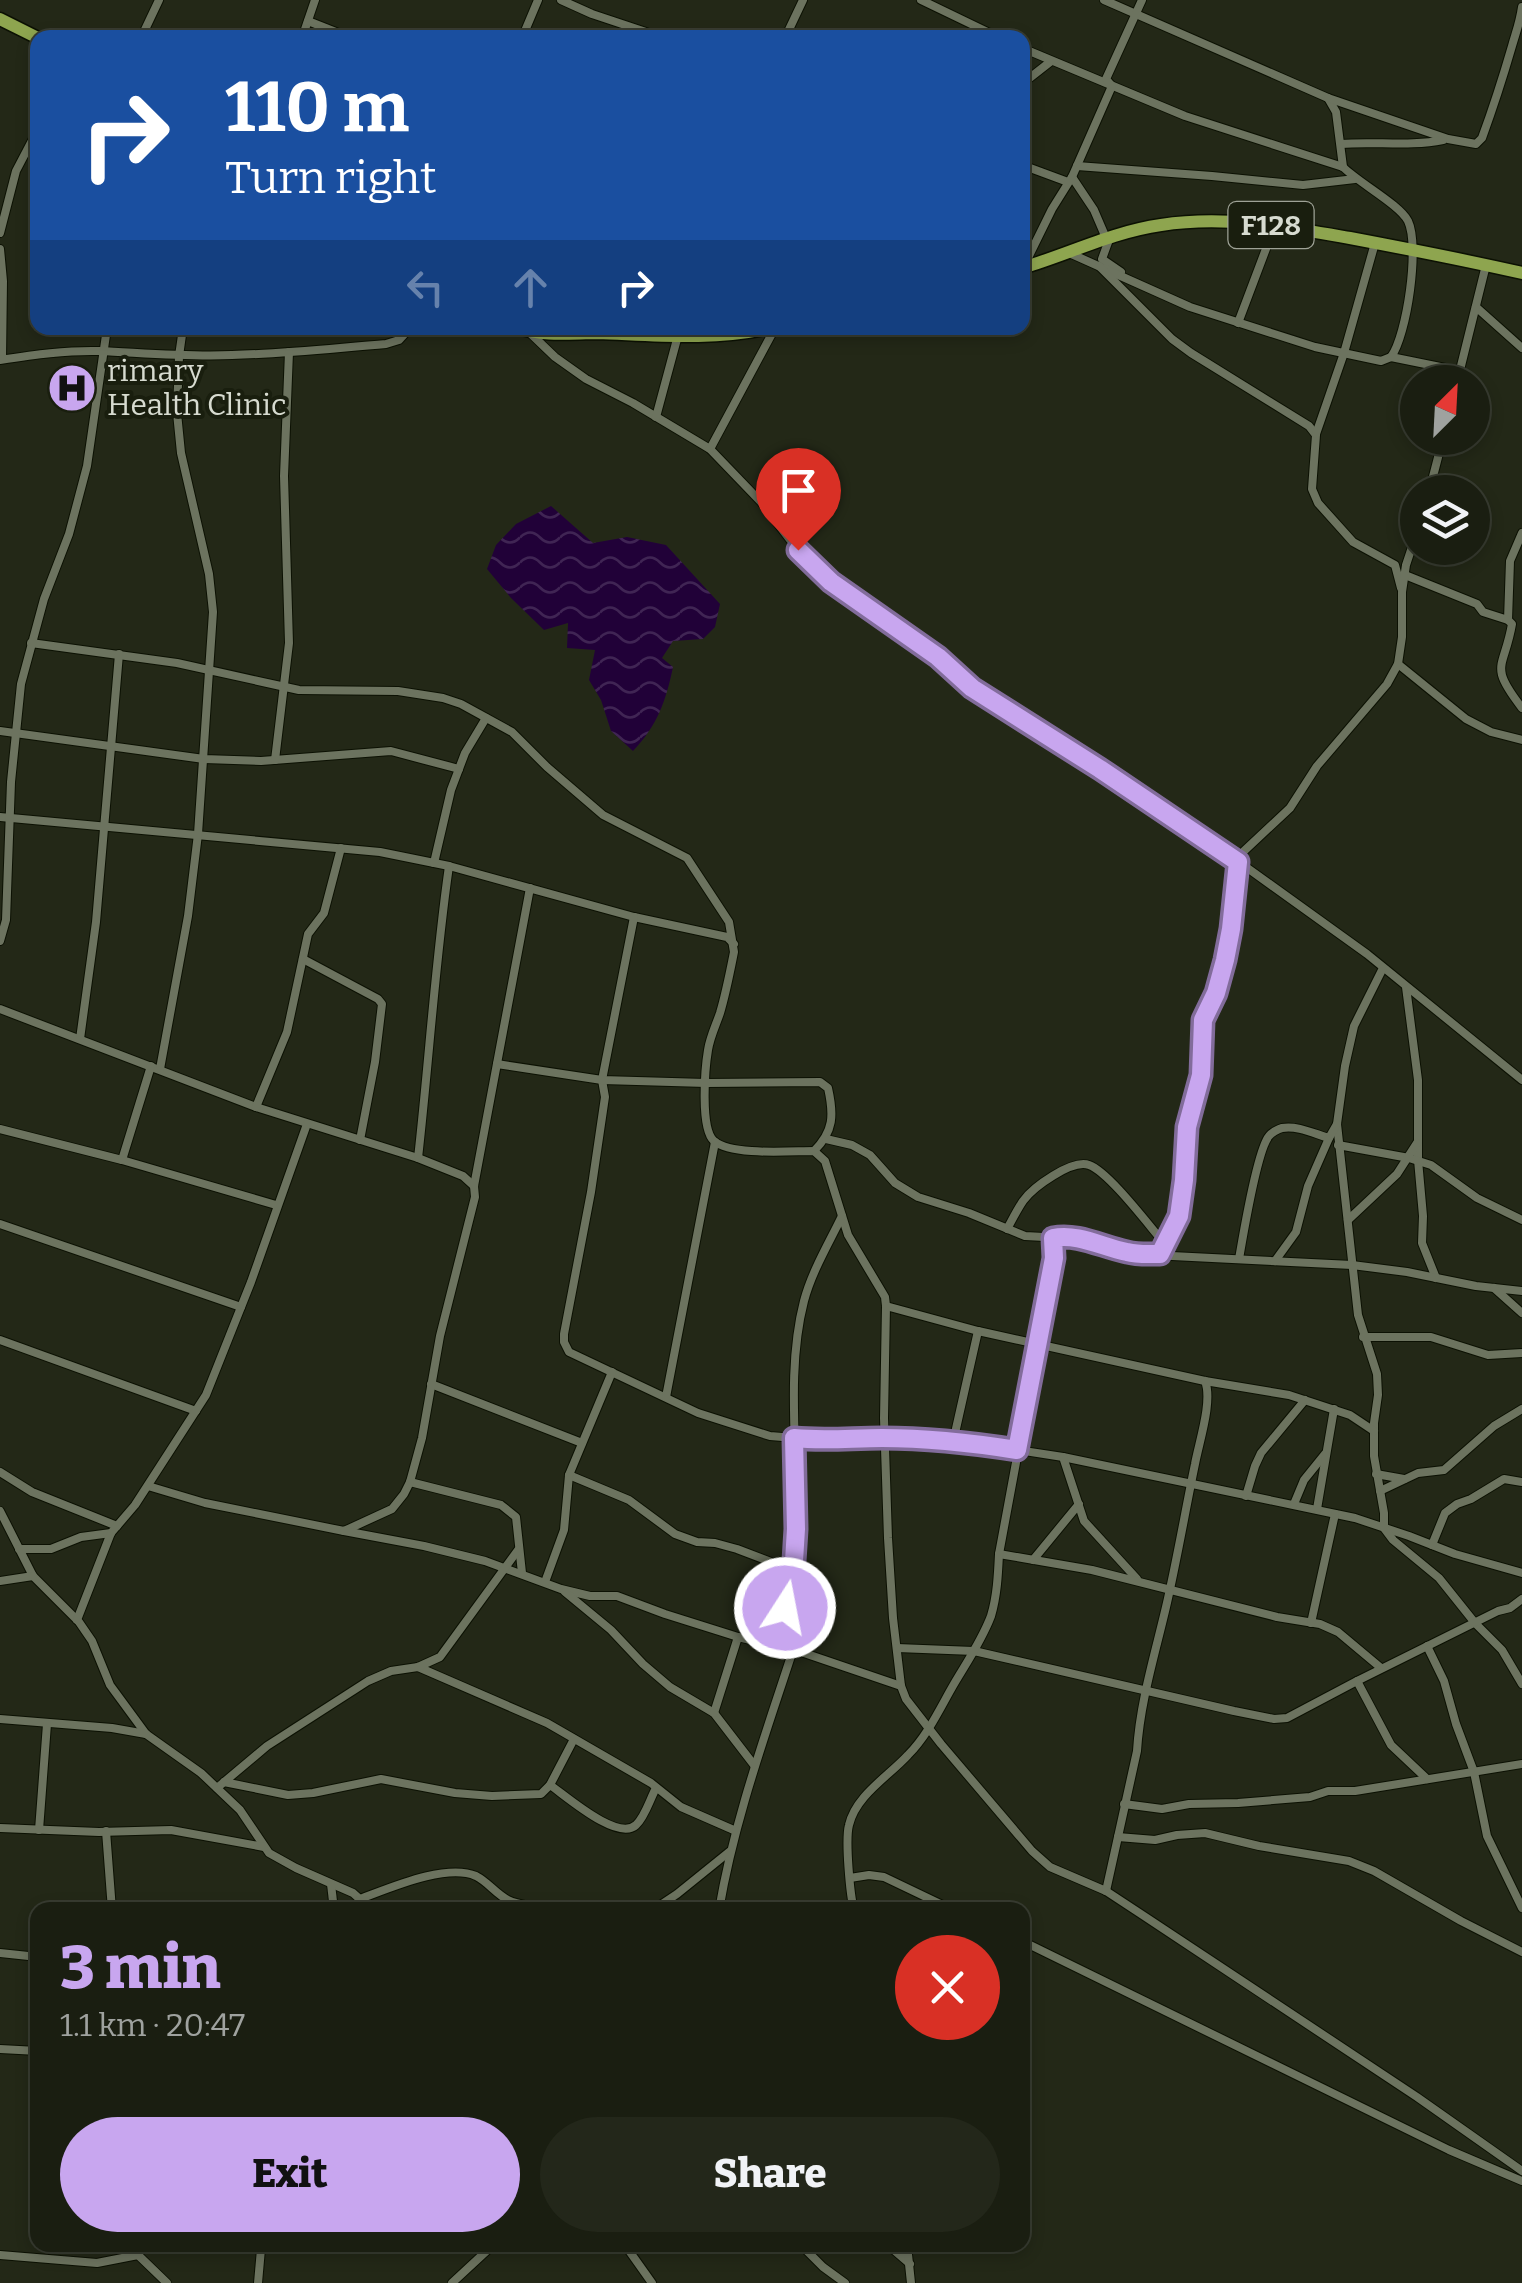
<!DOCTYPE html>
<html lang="en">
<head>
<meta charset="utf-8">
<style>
	:root { --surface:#1a1e11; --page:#23271a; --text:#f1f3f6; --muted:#9fa29f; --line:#383c31; --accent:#c8a6ef }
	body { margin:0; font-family:Bitter,serif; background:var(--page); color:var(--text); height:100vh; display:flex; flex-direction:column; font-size:38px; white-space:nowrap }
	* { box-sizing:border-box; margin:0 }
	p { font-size:32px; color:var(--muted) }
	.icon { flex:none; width:55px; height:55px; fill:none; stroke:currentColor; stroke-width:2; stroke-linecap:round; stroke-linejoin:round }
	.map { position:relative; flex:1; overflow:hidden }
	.drawer { position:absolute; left:30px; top:1902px; width:1000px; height:350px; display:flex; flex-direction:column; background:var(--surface); border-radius:20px; box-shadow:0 5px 15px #0003,0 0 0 2px var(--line) }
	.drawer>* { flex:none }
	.guide { position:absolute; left:30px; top:30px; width:1000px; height:305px; border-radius:20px; box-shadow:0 5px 15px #0003,0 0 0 2px var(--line); background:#1a4fa0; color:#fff; overflow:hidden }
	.needle { width:65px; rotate:24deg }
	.buttons { position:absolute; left:1400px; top:365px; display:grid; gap:20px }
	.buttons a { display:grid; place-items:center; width:90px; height:90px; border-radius:50%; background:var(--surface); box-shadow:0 5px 15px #0003,0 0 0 2px var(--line); font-size:50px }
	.pin { position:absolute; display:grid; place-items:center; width:85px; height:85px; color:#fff; margin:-102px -42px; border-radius:50% 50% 50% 0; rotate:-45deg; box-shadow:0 0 10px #0007 }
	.pin .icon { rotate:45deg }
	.me { position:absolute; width:110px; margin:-55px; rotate:11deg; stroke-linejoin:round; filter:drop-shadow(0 0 8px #0008) }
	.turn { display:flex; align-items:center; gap:35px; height:210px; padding:0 30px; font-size:45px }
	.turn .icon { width:130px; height:130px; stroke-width:2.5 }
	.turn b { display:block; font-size:70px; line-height:85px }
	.lanes { display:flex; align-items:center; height:95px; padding:0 30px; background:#0003; justify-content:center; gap:50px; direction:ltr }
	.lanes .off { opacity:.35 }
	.round { display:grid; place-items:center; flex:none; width:105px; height:105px; border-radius:52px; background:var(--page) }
	.summary { display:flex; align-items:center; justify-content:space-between; height:170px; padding:0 30px }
	h1 { font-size:60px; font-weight:800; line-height:75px; color:var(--accent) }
	.primary-button { display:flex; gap:20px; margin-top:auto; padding:20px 30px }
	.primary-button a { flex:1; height:115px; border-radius:60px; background:var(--accent); color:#111; font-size:40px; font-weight:800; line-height:115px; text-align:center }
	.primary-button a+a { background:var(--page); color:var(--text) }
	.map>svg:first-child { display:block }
	.water { fill:url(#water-waves) }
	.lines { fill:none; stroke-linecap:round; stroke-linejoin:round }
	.street-casing { stroke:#0c1103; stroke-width:10 }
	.primary-casing { stroke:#0c1103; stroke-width:15 }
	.street { stroke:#6c735f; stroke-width:8 }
	.primary { stroke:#8ea54f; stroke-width:12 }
	.route-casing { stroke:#826c9b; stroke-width:25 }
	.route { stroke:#c8a6ef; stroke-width:18 }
	.labels { text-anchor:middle; stroke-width:8; stroke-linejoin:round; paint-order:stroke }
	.shield { fill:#191e0e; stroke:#9ea296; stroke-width:2.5 }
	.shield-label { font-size:28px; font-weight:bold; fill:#d7dbd0 }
	.poi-label { font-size:30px; fill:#d7dbd0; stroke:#191e0e; text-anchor:start }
</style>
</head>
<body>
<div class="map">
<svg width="1522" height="2283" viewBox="0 0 1522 2283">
	<defs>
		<pattern id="water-waves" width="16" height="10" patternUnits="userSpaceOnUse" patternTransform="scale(2.5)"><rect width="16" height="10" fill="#210138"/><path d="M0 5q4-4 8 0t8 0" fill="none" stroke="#402554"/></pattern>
	</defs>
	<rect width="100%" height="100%" fill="#232817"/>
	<path class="water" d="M551,506l42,37 34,-6 39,8 54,59 -5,23 -12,12 -30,2 -11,17 11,9c-7,34 -16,59 -40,84l-22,-20 -10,-31 -12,-20 6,-30 -28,-2 1,-25 -24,7 -33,-32 -24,-29 9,-24 20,-21z"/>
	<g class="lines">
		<g class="street-casing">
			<g id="street">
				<path d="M561,0l31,14 72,24"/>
				<path d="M921,0l79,38"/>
				<path d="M1104,0l224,98 8,14 7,55"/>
				<path d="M308,21l43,17"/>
				<path d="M141,38l18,-38"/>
				<path d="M302,38l13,-38"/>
				<path d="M522,38l16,-38"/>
				<path d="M785,38l18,-38"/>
				<path d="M1022,48l163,68 158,51c16,16 57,38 65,54 12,25 -1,114 -17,136"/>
				<path d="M1022,81l5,-1 23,-18"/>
				<path d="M1328,98l120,41 28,5 6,-6c11,-30 21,-61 30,-92 4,-14 8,-24 10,-39"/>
				<path d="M1341,144c33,-3 69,3 102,-4"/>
				<path d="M1022,165l46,17"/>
				<path d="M1077,166l135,10 91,9 52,-6"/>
				<path d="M1072,177l22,33 12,28"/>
				<path d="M0,233l16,-62 22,-42"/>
				<path d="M1110,237l-8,22 19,13"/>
				<path d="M0,249l3,32 -1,78"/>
				<path d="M1067,252l123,55 125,40 66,14 10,-4 69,14"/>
				<path d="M1099,266l73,73 19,14 118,73 7,9 -4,54 6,14 35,39 42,23 6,23"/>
				<path d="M1023,268l29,-59 20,-32 40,-91 -6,-7 36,-79"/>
				<path d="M1476,307l46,41"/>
				<path d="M1238,323l37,-98"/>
				<path d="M531,334l24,23 31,22 47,24 77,46 51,53 37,48 33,32 107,75 34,31 128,81 139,93 128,92 155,126"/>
				<path d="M0,360c33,-5 67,-10 100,-9 44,2 88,6 132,4 51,-1 103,-7 154,-11l13,-4 11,-12"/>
				<path d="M1457,382l29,-117"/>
				<path d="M656,417l24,-89"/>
				<path d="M1316,434l28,-81 31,-110"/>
				<path d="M710,449l65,-121"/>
				<path d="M1429,492l14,-54"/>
				<path d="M1522,533l-12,28 -2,59 4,4c-8,46 -24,40 10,84"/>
				<path d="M1405,575l72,29 6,8 25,8"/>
				<path d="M31,643l146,20 122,27 99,1 45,7 18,6 51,28 35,35 56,48 84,43 42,64 5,30c-4,20 -8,41 -14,61 -4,12 -10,24 -12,37 -3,18 -8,79 6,91 18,15 76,10 100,10l11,10 23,74 37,62 1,9 -2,112 4,120 5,80 8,68 5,13 35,45 91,107 18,16 56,24 38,25 273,181 105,74"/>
				<path d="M1398,664l68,55 25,13 31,8"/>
				<path d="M0,731l204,28 57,2 130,-10 68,18"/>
				<path d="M275,760l14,-117 -5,-167 5,-124"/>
				<path d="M0,817l380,35 69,14 185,51 93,20 7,7"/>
				<path d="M434,863l17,-73 14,-37 21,-35"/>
				<path d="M634,917l-32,163 3,17 -14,95 -27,142v8l5,10 129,61 72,23 50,4 65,-2 88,5 90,14 292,61 54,18 46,18 67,19"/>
				<path d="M0,941l6,-21 5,-138 10,-98 23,-85 25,-65 18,-68 20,-138"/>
				<path d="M303,959l75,40 4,5 -7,58 -15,78"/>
				<path d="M1383,968l-29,58 -9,40 -8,58 21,191 19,59 1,21 -4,28v33l10,57v15l9,12 46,38 36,45 27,27 20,34"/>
				<path d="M1406,987l12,93v80l5,56 -1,27 14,35"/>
				<path d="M0,1009l256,98 162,51 45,18 11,10"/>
				<path d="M80,1039l16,-117 23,-268"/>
				<path d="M497,1064l105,16 104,3 114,-1 8,6c6,27 6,43 -14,63"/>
				<path d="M160,1069l28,-153 10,-82 15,-222 -4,-38 -28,-121 -4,-40 2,-57 4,-28"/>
				<path d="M256,1107l31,-75 21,-98 16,-21 17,-65"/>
				<path d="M0,1129l122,31 154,45"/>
				<path d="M826,1139l26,6 18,10 25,28 23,14 51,16 56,23 58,3 49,15 220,11 55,7 69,14 46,5"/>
				<path d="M1338,1145l71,13 22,7 46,33 45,22"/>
				<path d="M418,1158c11,-97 17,-195 31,-292"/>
				<path d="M122,1160l29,-94"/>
				<path d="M1348,1220l49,-46 20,-31"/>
				<path d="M0,1224l241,83"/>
				<path d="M1007,1229c5,-9 10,-19 16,-28 10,-14 49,-42 66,-36 20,7 61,62 76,79"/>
				<path d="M1160,1255l19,-39 5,-36 3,-53 14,-52 2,-55 13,-27 9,-33 6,-31 8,-67 5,-11 46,-43 27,-42 70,-82 11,-20 4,-27v-45l4,-27 12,-36"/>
				<path d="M1239,1259c4,-23 18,-109 30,-123 2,-3 9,-7 13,-8 15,-3 33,6 47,10"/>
				<path d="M1275,1261l21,-29 12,-46 21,-48 8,-14"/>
				<path d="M1494,1288l28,25"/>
				<path d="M886,1306l92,25 227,50 84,14 61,20 24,16"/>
				<path d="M1363,1337h68l57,18 34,-2"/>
				<path d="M0,1340l196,71"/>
				<path d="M431,1384l151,59"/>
				<path d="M666,1397l49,-255"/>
				<path d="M953,1442l25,-111"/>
				<path d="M1063,1457l21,64 53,58"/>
				<path d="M0,1472l32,20 85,34"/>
				<path d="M1376,1474l28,5"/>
				<path d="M569,1475l60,25 46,34 22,8 18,1 22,6 55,21"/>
				<path d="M410,1482l91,23 15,12 6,56"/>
				<path d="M148,1486l57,17 139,28 48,-22 12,-15 6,-12 12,-44 18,-102 35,-139 -1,-11 56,-298"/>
				<path d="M1380,1491l38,-18 26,-3 50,-44 28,-17"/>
				<path d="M1246,1496l9,-30 6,-13 44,-53"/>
				<path d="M1294,1504l10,-24 21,-26"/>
				<path d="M1317,1509l17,-100"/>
				<path d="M0,1511l33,65 46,46 13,19 18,44 36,49 55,39 39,37 29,43 27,15 57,25 19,17"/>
				<path d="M344,1531l80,15 61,15 76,28 29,7h27l48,18 73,23 66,16 97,33"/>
				<path d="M1432,1545l13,-32 12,-9 14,-5 33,-20 18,3"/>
				<path d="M19,1549h32l30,-12 30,-4"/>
				<path d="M999,1554l93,16 185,47 43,7 18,8 43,36"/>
				<path d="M1033,1560l46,-56"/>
				<path d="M0,1581l33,-5"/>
				<path d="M545,1582l19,-52 5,-55 43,-103"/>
				<path d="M565,1592l46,38 32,34 27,23 44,26 40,52"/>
				<path d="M77,1620l34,-87 24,-28 71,-110 45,-113 56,-158"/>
				<path d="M1311,1623l24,-109"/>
				<path d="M778,1646c7,-38 16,-75 18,-114 3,-75 -11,-158 8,-231 8,-30 25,-58 38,-85"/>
				<path d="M1427,1646l17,35 12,43 18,48 13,64 35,72"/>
				<path d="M897,1648l77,3 260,60 40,8 13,-1 70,-37 141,-70 12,-3 12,-9"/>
				<path d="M418,1667l129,56 104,60 30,24 55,24"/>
				<path d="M1357,1681l34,64 36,34"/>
				<path d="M714,1713l24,-76"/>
				<path d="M0,1719l112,9 34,6"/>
				<path d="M224,1782l64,13 25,-2 68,-14 74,14 37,3 49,-2 9,-9 24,-46"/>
				<path d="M550,1785c16,11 68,57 86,40 9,-8 14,-26 20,-37"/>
				<path d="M217,1788l50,-42 101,-65 23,-10 27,-4 22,-10 78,-107"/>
				<path d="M1124,1804l38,5 27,-5 49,-1 72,-6 18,-6h27l167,-27"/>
				<path d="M0,1828l99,4 72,-2 93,17"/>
				<path d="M39,1830l8,-106"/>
				<path d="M106,1831l6,79"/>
				<path d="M1118,1837l37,3 22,-5 28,-2 54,13 90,15 25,10 87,50 61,31"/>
				<path d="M850,1878l19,-3 15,2 69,33"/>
				<path d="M331,1884l3,26"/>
				<path d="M1106,1891l31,-140c3,-49 18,-97 29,-144 11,-47 19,-95 29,-143 4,-22 18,-63 10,-83"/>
				<path d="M360,1899c30,-11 86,-36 116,-23 12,6 20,18 32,24 12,6 26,5 38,10"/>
				<path d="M653,1910l24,-16 52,-42"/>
				<path d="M719,1910c15,-89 46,-174 74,-260"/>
				<path d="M854,1910c-4,-15 -9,-70 -5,-85 7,-30 40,-49 59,-70 20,-20 32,-47 46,-71 13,-22 28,-44 37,-68 6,-20 7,-41 8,-62l55,-296 -1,-20"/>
				<path d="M1022,1941l427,209 73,31"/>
				<path d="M0,1953l38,4"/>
				<path d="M0,2049l38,2"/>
				<path d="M137,2245l1,10 29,28"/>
				<path d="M625,2245l27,38"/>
				<path d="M801,2245l22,22 22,16"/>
				<path d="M888,2245l22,19"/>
				<path d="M907,2245l4,38"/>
				<path d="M0,2255l97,8 41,-8"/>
				<path d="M258,2283l3,-34 3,-4"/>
				<path d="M452,2283l41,-38"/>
			</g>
		</g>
		<g class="primary-casing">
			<g id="primary">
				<path d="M0,19l38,19"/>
				<path d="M1022,268c47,-14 90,-36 139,-43 64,-10 126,2 189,13 58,11 115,22 172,35"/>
				<path d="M520,328c23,9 53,5 78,5 56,2 116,8 171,-5"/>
			</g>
		</g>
		<use href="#street" class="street"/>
		<use href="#primary" class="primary"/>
	</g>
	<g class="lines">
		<g class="route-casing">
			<path id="route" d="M785,1608l9,-47 2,-32 -2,-91c30,3 58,0 88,0 45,0 91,5 135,12l37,-192 -1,-20c25,-5 49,9 74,14 11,3 22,2 33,2l19,-38 5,-36 3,-53 14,-52 2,-55 13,-27 9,-33 6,-31 7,-67 -138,-93 -128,-81 -34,-31 -107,-75 -33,-32"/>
		</g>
		<use href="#route" class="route"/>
	</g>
	<defs>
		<g id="hospital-disc" transform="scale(2.5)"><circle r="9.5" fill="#c8a6ef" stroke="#191e0e"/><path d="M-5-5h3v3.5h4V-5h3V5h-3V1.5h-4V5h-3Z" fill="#111"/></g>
	</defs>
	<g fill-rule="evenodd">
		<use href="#hospital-disc" x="72" y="388"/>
	</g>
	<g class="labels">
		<rect class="shield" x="1228.5" y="202" width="85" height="46" rx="8"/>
		<g class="shield-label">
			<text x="1271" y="235">F128</text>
		</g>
		<g class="poi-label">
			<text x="107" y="381">rimary<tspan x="107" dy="34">Health Clinic</tspan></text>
		</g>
	</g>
</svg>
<div class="buttons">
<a><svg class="needle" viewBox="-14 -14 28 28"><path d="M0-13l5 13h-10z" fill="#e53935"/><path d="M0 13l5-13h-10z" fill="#9fa29f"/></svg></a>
<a><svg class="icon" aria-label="layers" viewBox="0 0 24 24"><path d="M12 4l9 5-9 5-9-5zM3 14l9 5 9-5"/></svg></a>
</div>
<div class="pin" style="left:798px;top:550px;background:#d93025"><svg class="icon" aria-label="arrive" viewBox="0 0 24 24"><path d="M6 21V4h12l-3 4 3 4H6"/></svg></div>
<svg class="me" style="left:785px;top:1608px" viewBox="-20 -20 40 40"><circle r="17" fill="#c8a6ef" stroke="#fff" stroke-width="3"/><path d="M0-11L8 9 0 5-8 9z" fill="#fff"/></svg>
<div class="guide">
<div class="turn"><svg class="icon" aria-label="right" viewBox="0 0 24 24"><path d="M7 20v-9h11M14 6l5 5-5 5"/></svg><div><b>110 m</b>Turn right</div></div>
<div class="lanes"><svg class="icon off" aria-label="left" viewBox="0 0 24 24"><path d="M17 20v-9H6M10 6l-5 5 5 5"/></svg><svg class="icon off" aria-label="ahead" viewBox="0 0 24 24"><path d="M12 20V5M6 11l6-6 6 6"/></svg><svg class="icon" aria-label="right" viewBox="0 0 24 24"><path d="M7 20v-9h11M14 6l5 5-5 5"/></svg></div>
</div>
<section class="drawer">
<div class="summary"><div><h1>3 min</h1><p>1.1 km · 20:47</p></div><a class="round" style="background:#d93025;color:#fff"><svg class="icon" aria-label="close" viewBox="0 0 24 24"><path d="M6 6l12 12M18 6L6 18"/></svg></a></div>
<div class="primary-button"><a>Exit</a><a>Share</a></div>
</section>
</div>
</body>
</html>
